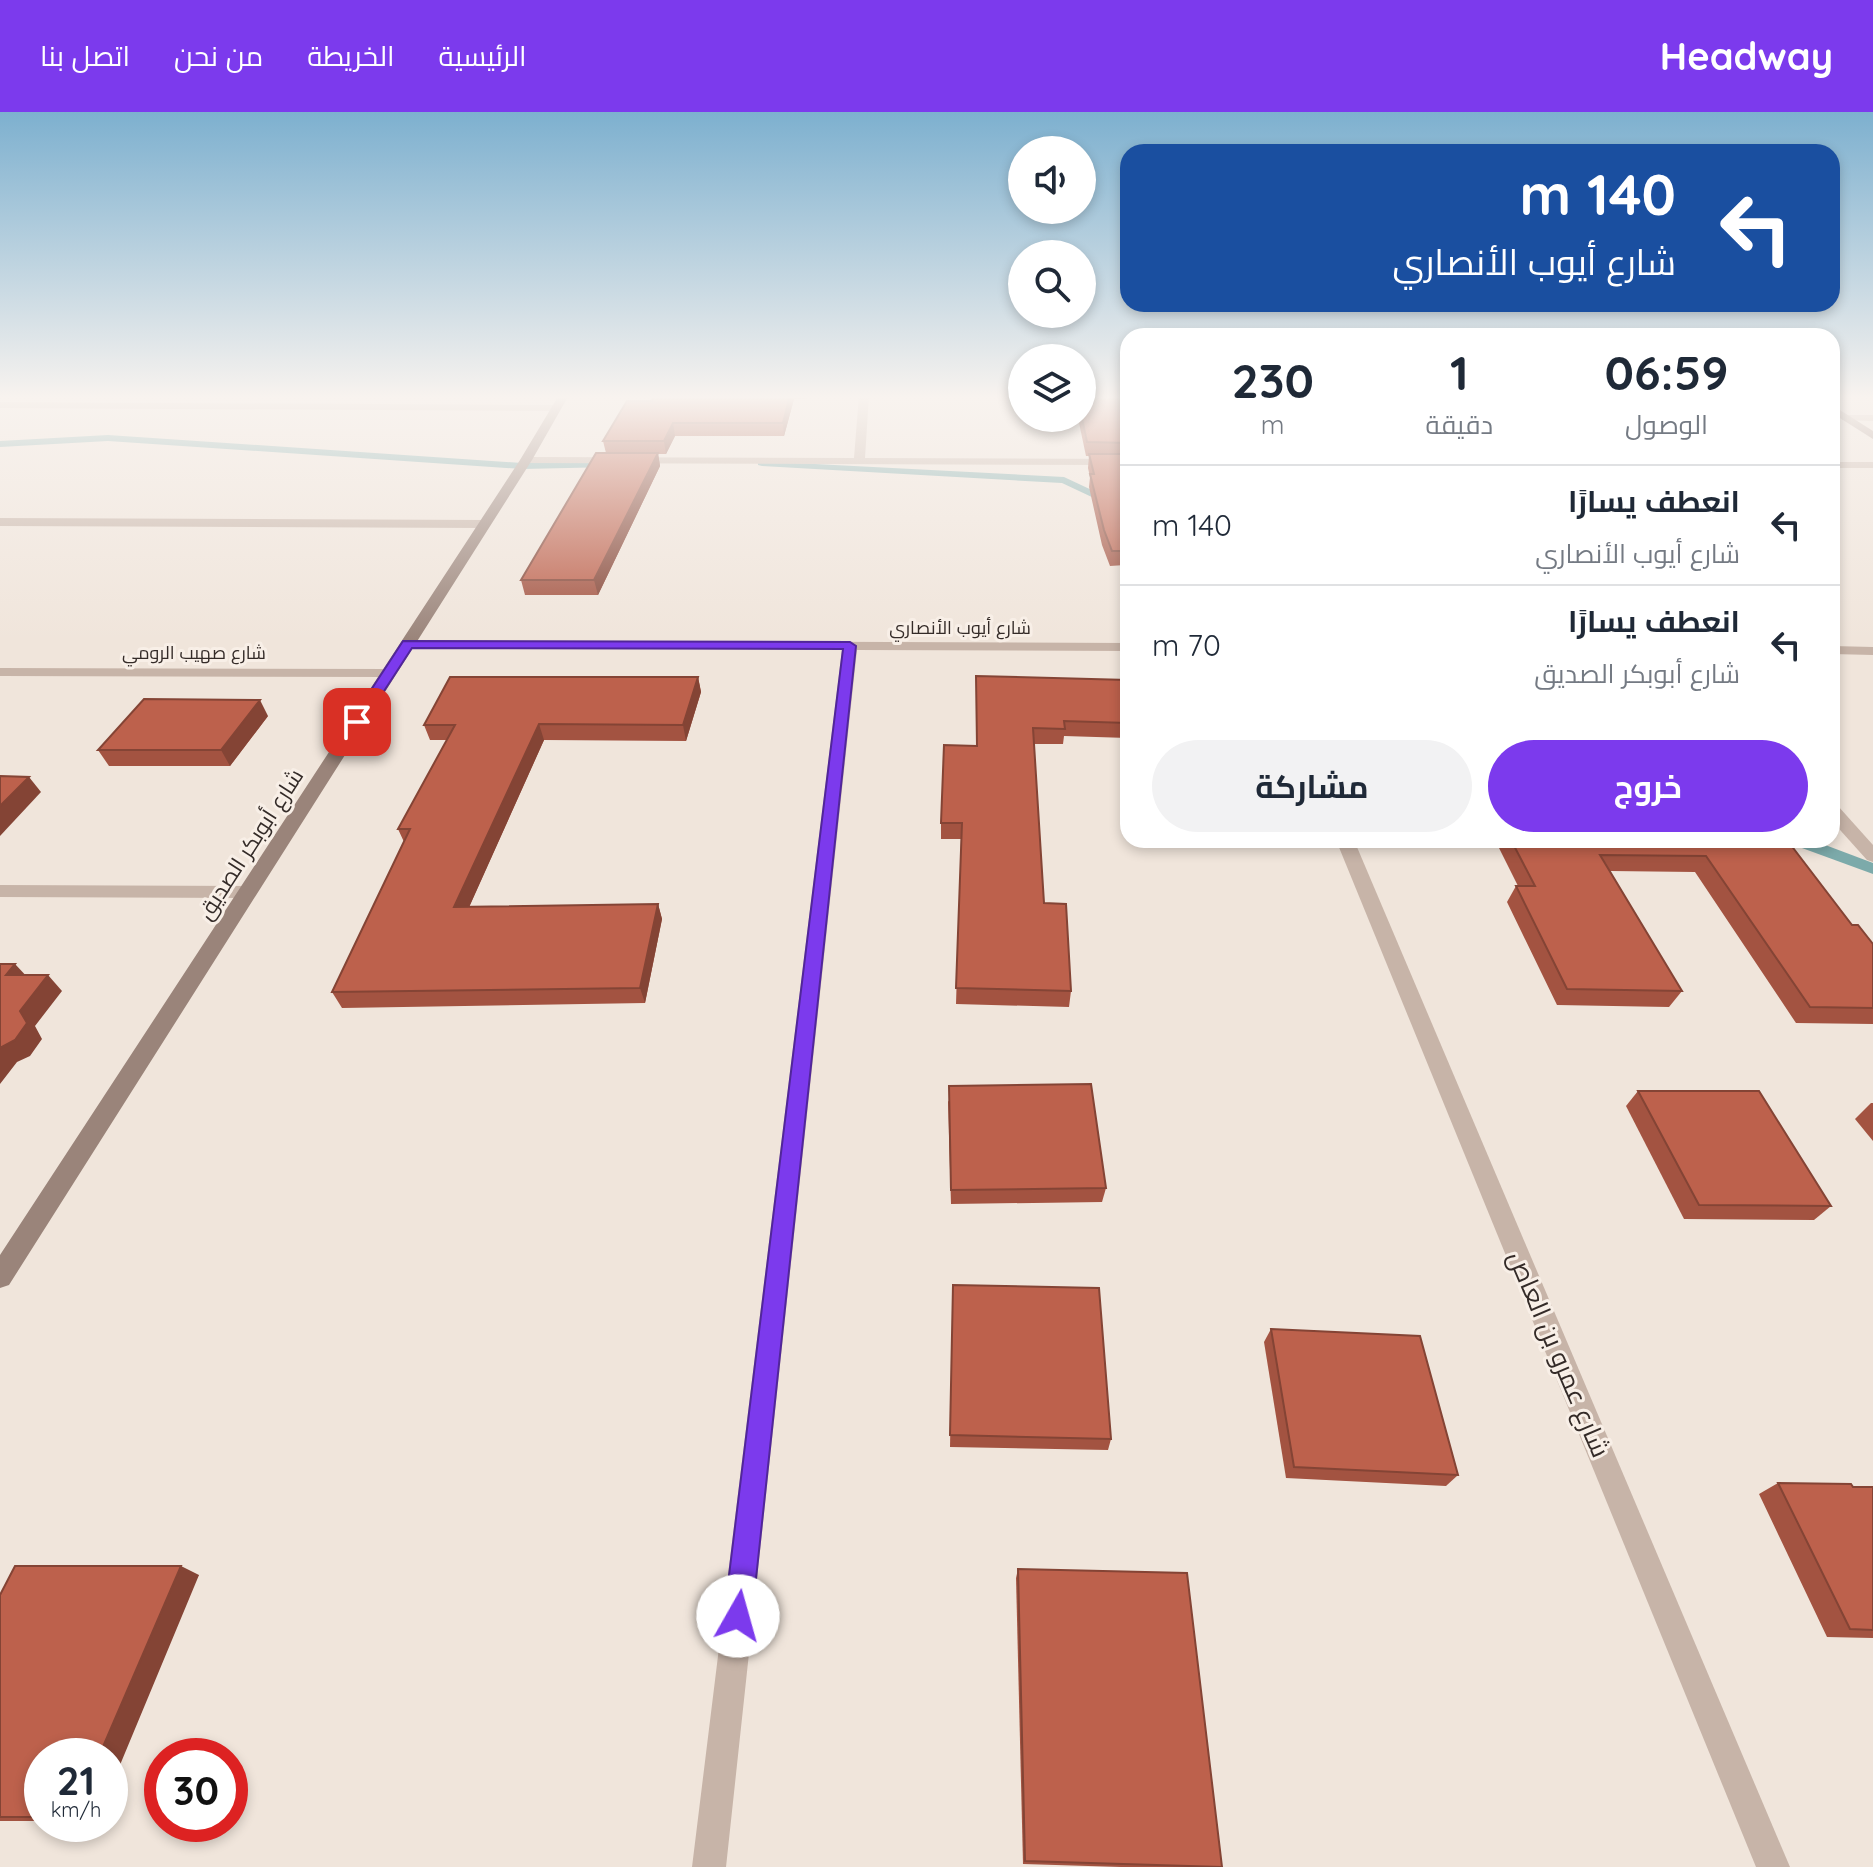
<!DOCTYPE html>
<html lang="ar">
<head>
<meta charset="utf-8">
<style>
	:root { --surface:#fff; --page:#f2f2f3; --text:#1f2937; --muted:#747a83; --line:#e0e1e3; --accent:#7c3aed }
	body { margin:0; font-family:Quicksand,Cairo,sans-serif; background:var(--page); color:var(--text); direction:rtl; height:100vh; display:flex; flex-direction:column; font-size:30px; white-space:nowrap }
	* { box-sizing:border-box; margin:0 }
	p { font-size:26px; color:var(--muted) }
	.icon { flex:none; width:44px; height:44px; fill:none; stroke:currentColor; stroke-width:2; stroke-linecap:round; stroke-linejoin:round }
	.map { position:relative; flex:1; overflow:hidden; direction:ltr }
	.drawer { position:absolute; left:1120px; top:216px; width:720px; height:520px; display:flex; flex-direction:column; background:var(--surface); border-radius:24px; box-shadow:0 4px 12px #0003; direction:rtl }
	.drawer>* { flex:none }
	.guide { position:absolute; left:1120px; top:32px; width:720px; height:168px; border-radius:24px; box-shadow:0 4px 12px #0003; direction:rtl; background:#1a4fa0; color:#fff; overflow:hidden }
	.buttons { position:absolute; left:1008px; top:24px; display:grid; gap:16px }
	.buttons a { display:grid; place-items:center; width:88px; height:88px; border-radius:50%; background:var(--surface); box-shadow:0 4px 12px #0003; font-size:40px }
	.speed { position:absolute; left:24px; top:1626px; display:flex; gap:16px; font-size:40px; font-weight:700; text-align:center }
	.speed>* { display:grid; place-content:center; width:104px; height:104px; border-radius:50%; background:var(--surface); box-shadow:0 4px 12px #0003; line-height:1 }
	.speed small { font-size:20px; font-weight:400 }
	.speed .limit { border:12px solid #d22; background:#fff; color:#111 }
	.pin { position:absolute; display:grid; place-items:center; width:68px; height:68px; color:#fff; margin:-34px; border-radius:16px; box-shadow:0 4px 12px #0006 }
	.me { position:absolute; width:88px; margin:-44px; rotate:7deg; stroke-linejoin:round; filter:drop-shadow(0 0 6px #0008) }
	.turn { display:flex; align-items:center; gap:28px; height:168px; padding:0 32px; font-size:36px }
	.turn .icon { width:104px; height:104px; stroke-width:2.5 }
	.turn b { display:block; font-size:56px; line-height:68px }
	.eta { display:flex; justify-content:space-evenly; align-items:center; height:136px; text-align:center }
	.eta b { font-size:48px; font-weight:700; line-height:56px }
	.cta { display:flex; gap:16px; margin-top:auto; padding:16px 32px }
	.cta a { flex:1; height:92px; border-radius:48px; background:var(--accent); color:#fff; font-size:32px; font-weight:700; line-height:92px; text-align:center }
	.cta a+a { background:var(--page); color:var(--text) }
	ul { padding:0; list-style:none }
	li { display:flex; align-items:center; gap:24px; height:120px; padding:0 32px; border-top:2px solid var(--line) }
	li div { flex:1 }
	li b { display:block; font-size:30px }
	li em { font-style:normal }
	header { display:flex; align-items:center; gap:48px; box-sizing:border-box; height:112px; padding:0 40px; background:var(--accent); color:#fff }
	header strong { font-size:38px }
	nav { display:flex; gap:44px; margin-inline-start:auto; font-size:28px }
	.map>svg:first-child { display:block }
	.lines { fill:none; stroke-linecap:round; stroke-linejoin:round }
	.stream { fill:#7caaaa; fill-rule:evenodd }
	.street { fill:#c7b4a8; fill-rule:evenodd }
	.secondary { fill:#9a847a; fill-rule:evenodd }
	.wall { fill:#a35341 }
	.shaded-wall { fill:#844435 }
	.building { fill:#bd614c; stroke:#844435; stroke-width:2 }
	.route { fill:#7c3aed; stroke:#51269a; stroke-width:2 }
	.labels { text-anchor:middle; stroke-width:6; stroke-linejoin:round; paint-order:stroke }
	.far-street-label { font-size:18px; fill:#342b28; stroke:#f8efe7 }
	.street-label { font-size:22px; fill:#342b28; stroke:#f8efe7 }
	.near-street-label { font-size:26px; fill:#342b28; stroke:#f8efe7 }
</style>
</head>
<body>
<header>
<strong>Headway</strong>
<nav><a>الرئيسية</a><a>الخريطة</a><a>من نحن</a><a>اتصل بنا</a></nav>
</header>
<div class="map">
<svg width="1873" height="1755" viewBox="0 0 1873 1755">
	<rect width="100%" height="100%" fill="#f0e5db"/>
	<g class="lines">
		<g class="stream">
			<path d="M108,323l414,28 91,-2 5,3 -5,3 -91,2 -414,-28 -108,6v-6z"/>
			<path d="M758,349l306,16 64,30v7l-66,-31 -300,-17 -4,-1z"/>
			<path d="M1789,728h23l61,23v11l-82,-30z"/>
		</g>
		<g class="street">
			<path d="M859,283h10l-4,63 263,1v6l-602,-2 -6,-3 6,-3 328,1z"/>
			<path d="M0,290l556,3 5,3 -5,3 -556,-3z"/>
			<path d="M1846,303h27v6l-31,-1v-4z"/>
			<rect x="1832" y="350" width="41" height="6"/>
			<path d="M0,406l484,2 6,4 -6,4 -484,-2z"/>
			<path d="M408,528l720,3v8l-271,-1 -131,1217h-34l150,-1217 -439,-3v-6z"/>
			<path d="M1832,534l41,1v8l-41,-1z"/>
			<path d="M0,556l389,1 7,4 -7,4 -389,-1z"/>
			<path d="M1832,693l6,1 35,39v17l-6,-2 -35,-39z"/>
			<path d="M1336,728h18l436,1027h-34z"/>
			<path d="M0,773l247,1 9,6 -9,6 -247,-1z"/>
		</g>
		<g class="secondary">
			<path d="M559,283h10l-37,65 -523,825 -9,3v-33l520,-795z"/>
			<path d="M1832,293l41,26v8l-41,-26z"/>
		</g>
	</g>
	<g class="wall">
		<path d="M654,283h154l-1,4h-13l-10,37h-109l-9,18h-8l2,12 -62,129h-73l-4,-15 85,-127 -3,-12 49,-40z"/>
		<path d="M1128,283v179l-3,-9 -15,1 -8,-21 -13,-58 1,-10 -2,-9 1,-12h-3l-8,-38h4z"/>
		<path d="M976,564l152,4v58l-64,-2 -1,8h-29l10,159 27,88 -2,16 -113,-3 5,-165h-20v-16l36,-77z"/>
		<path d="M698,565l3,15 -15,49 -142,-1 -75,167 189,-3 4,15 -17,84 -303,5 -10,-16 72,-150 -6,-13 49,-89h-17l-6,-15z"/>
		<path d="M268,604l-38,50h-121l-11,-16z"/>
		<path d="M1495,728h292l65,85 21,19v80l-77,-1 -101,-151 -85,-1 72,120 -13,16 -112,-2 -50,-103 9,-16h2z"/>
		<path d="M1638,979l193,115 -17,14 -130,-1 -58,-113z"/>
		<path d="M948,989l158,87 -4,14 -151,2z"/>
		<path d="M1871,991h2v38l-18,-22z"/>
		<path d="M953,1173l158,154 -3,11 -158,-3z"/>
		<path d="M1271,1217l187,146 -12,11 -160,-8 -22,-136z"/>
		<path d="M1778,1371l75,4h20v151l-46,-1 -68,-143z"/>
		<path d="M1018,1457l204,298h-101l-98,-3 -7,-286z"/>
		<path d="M199,1463l-157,181v65h-42v-226z"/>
	</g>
	<g class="shaded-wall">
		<path d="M790,283h3l1,4 -10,37 -1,-13z"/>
		<path d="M673,311l2,13 -9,18 -2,-13z"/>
		<path d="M658,341l2,13 -62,129 -4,-15z"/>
		<path d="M698,565l3,15 -15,49 -3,-16z"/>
		<path d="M260,588l8,16 -38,50 -9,-16z"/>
		<path d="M539,612l5,16 -82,183 -8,-16z"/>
		<path d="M29,665l12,15 -41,44v-30z"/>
		<path d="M658,792l4,15 -17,84 -5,-15z"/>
		<path d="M15,852l15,16 -24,-5z"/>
		<path d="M48,863l14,16 -27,35 7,13 -12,17 -13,6 -17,22v-36l20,-37z"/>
		<path d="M181,1454l18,9 -89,214v-33h-11z"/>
	</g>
	<g class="building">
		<path d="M654,283h136l-7,28h-110l-9,18h-61l24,-40h25z"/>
		<path d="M1082,283h46v48l-41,-1 -5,-24z"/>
		<path d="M596,341h62l-64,127h-73z"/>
		<path d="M1089,342h39v100l-1,-3h-15l-8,-21 -14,-56h4z"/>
		<path d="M976,564l152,4v43l-64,-2 1,8 -32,-1 11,175 22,1 5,87 -115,-3 6,-165h-21l3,-78 33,1z"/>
		<path d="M450,565h248l-15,48 -144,-1 -85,183 204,-3 -18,84 -308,4 78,-163h-12l57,-104h-31z"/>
		<path d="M144,587l116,1 -39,50h-123z"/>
		<path d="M0,664l29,1 -29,29z"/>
		<path d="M1511,728h276l65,85h6l15,19v64l-63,-1 -104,-151 -106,-1 82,136 -115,-2 -51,-103h19z"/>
		<path d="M0,852h15l-9,11h42l-28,36 7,12 -12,17 -15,8z"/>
		<path d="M1091,972l15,104 -155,2 -2,-104z"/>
		<path d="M1638,979h121l72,115 -132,-1z"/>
		<path d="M953,1173l146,3 12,151 -161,-4z"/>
		<path d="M1271,1217l149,7 38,139 -164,-8z"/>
		<path d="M1778,1371l73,1 2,3h20v143l-23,-1z"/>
		<path d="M15,1454h166l-82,190h-57v61h-42v-222z"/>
		<path d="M1018,1457l169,4 35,294 -197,-6z"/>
	</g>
	<linearGradient id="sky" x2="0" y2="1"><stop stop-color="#7db0cf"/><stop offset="0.54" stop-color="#f8f3ef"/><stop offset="1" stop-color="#f8f3ef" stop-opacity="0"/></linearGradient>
	<rect width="1873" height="528" fill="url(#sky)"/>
	<path class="route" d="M403,529l447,1 6,4 -104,970 -4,10 -10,4 -10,-4 -4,-10 119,-967 -431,-1 -50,77h-10l-2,-3z"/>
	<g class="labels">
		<g class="far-street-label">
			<text x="960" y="522">شارع أيوب الأنصاري</text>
			<text x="194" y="547">شارع صهيب الرومي</text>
		</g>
		<g class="street-label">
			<text transform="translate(250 732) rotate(-57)" y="8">شارع أبوبكر الصديق</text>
		</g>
		<g class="near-street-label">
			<text transform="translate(1559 1242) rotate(67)" y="9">شارع عمرو بن العاص</text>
		</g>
	</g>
</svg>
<div class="buttons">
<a><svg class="icon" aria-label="sound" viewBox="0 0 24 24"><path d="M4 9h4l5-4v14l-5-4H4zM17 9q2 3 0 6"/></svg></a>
<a><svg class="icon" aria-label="search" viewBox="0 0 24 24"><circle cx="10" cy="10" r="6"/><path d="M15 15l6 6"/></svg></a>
<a><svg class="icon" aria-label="layers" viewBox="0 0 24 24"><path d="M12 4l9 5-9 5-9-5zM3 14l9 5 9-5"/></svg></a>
</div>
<div class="speed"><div>21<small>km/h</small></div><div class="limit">30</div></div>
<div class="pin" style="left:357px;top:610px;background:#d93025"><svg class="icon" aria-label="arrive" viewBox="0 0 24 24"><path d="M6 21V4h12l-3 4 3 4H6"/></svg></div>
<svg class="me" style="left:738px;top:1504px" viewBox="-20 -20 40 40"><circle r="19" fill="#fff"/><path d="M0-13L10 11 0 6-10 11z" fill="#7c3aed"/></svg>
<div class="guide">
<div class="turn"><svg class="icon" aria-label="left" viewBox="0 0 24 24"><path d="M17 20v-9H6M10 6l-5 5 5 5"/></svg><div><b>140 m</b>شارع أيوب الأنصاري</div></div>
</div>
<section class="drawer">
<div class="eta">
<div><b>06:59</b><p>الوصول</p></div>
<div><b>1</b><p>دقيقة</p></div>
<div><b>230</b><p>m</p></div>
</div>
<ul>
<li><svg class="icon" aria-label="left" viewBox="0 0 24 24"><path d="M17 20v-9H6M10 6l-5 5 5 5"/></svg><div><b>انعطف يسارًا</b><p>شارع أيوب الأنصاري</p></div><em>140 m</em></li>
<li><svg class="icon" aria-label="left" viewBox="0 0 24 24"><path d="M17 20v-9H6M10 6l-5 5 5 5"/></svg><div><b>انعطف يسارًا</b><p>شارع أبوبكر الصديق</p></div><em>70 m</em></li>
</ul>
<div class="cta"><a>خروج</a><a>مشاركة</a></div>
</section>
</div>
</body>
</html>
